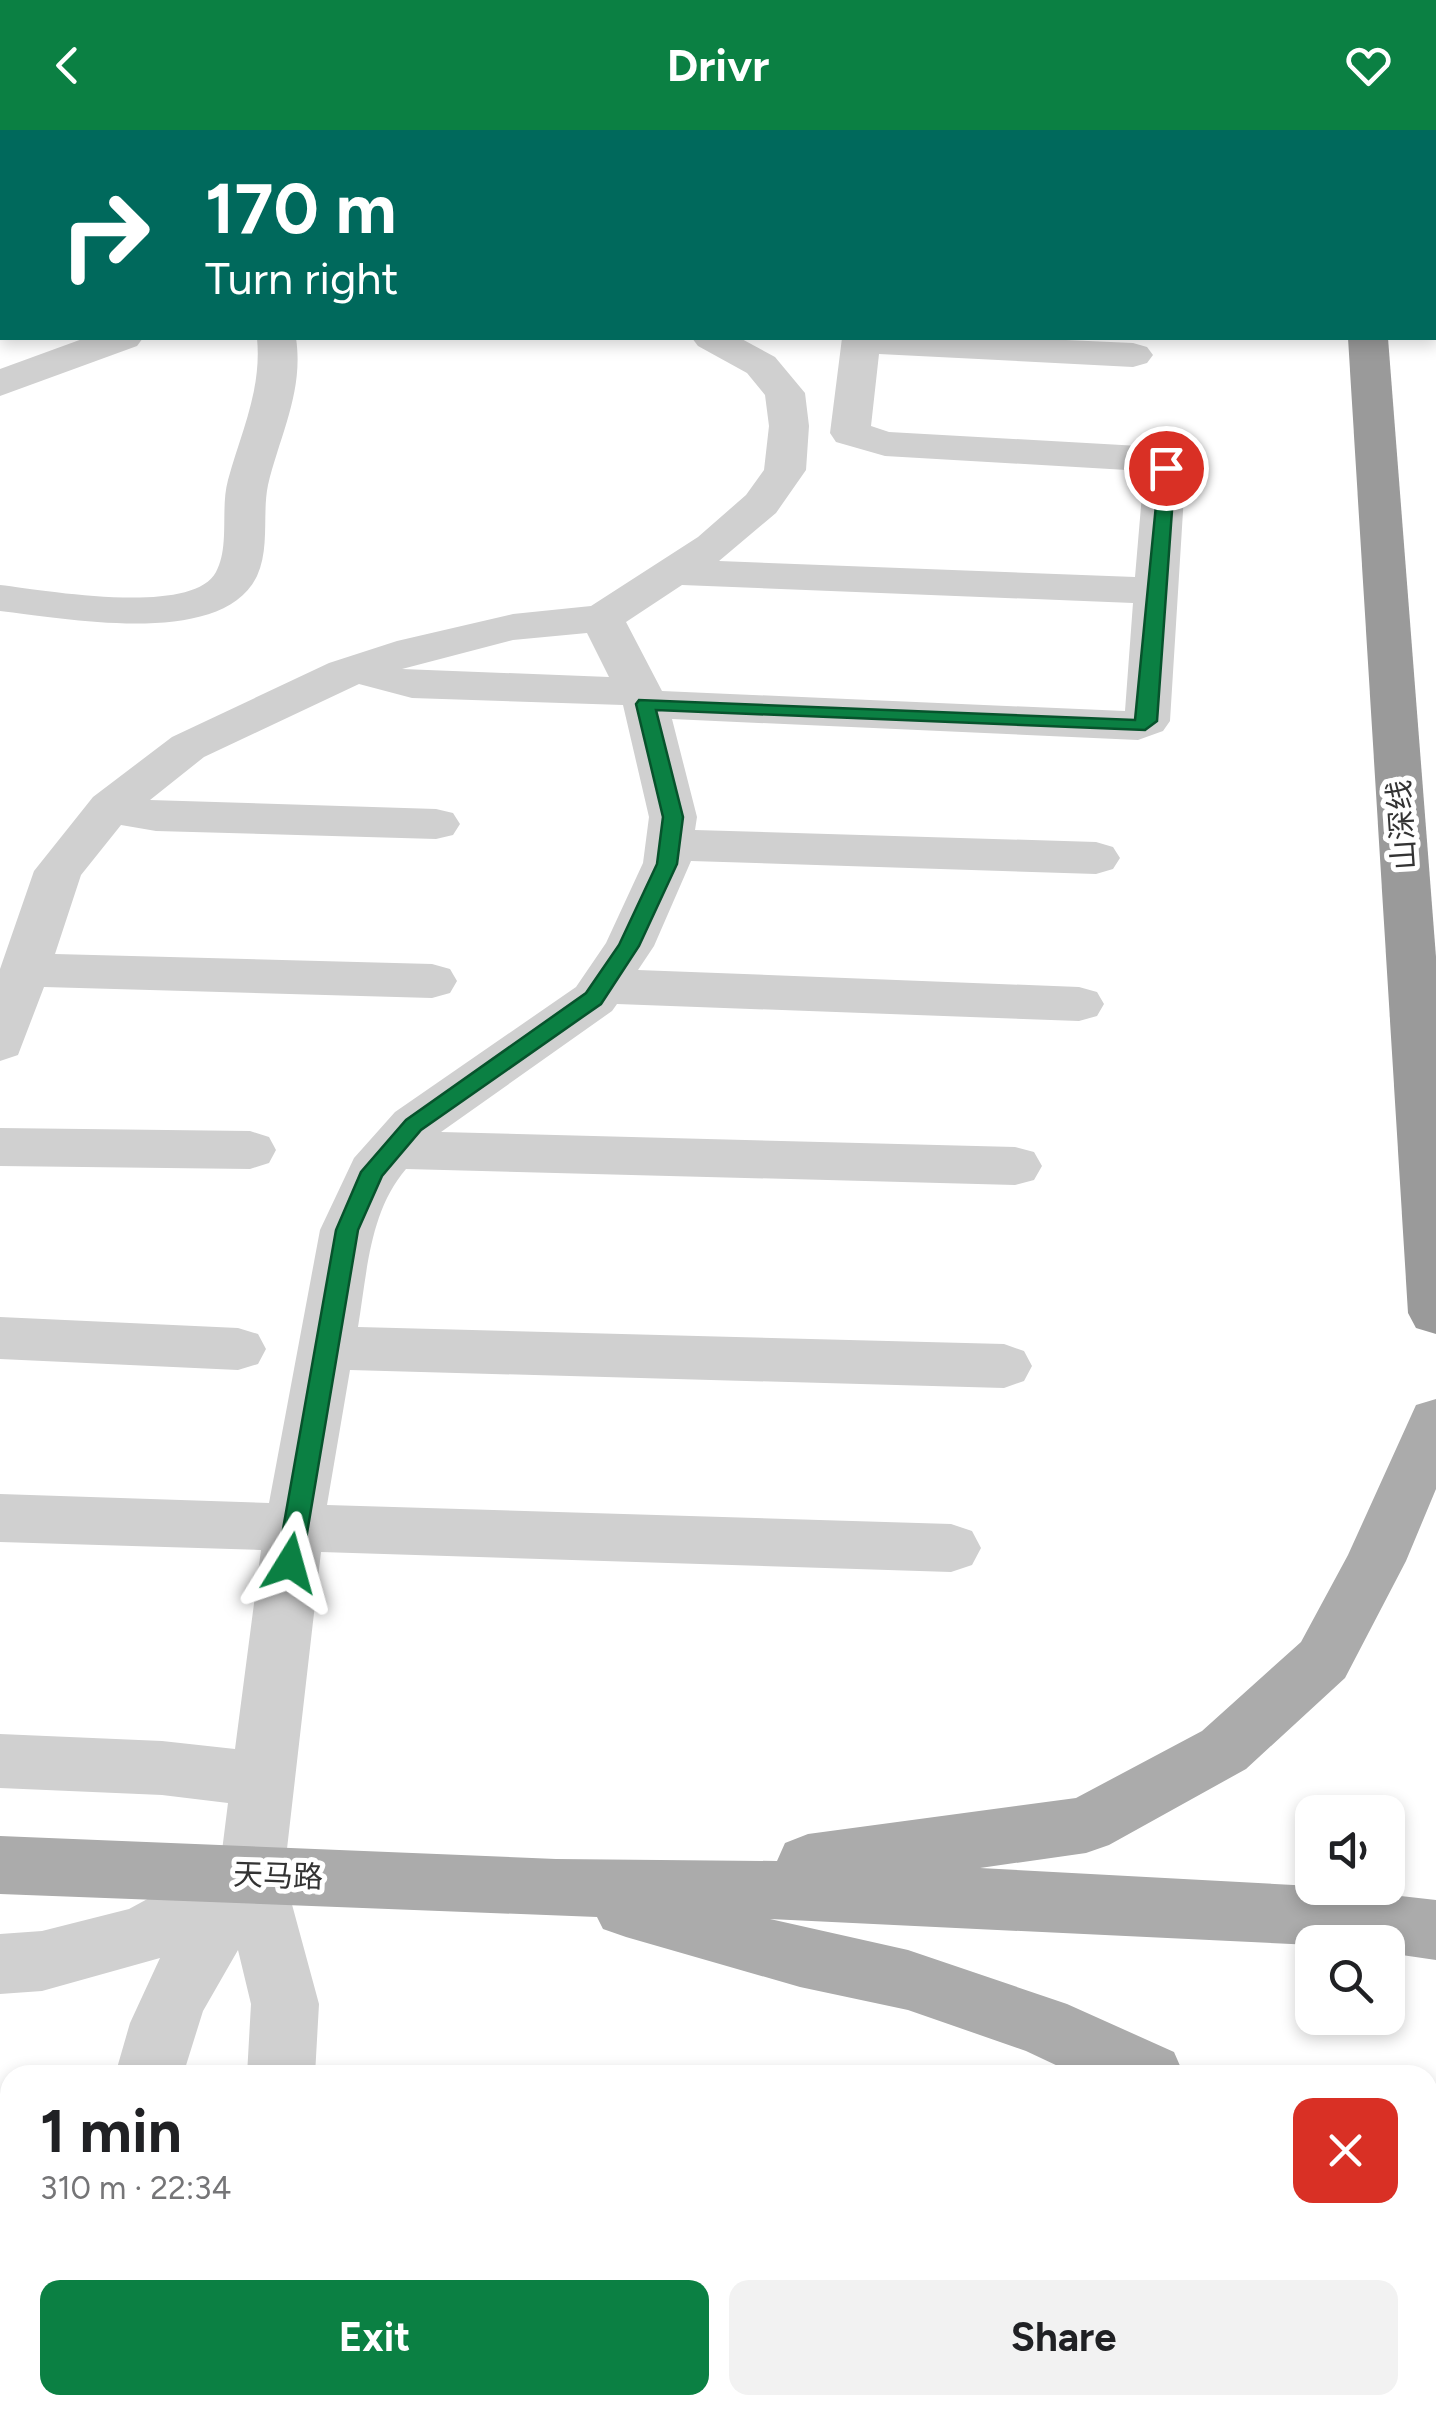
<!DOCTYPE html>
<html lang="en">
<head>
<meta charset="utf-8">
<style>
	:root { --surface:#fff; --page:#f2f2f2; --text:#202124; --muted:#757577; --accent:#0b8043 }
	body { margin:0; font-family:Figtree,"Noto Sans SC",sans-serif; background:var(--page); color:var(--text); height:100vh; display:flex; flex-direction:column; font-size:38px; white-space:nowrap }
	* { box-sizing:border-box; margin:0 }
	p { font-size:32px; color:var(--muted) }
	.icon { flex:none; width:55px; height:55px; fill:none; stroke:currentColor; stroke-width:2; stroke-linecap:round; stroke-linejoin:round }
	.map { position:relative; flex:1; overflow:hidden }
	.drawer { position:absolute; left:0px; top:1935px; width:1438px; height:350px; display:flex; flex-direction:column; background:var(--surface); border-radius:30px 30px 0 0; box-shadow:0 5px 15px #0003 }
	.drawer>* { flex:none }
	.guide { position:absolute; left:0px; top:0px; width:1438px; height:210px; box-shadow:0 5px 15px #0003; background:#00695c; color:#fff; overflow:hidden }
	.buttons { position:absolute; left:1295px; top:1665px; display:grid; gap:20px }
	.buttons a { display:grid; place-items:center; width:110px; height:110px; border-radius:20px; background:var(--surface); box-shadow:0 5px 15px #0003; font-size:50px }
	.pin { position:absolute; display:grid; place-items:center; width:85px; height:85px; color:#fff; margin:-42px; border:5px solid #fff; border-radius:50%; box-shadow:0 2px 10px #0007 }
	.me { position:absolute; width:110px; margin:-55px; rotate:8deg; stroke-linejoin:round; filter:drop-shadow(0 0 8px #0008) }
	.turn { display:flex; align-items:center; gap:35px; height:210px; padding:0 40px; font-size:45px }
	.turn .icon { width:130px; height:130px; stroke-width:2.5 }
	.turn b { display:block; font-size:70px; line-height:85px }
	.round { display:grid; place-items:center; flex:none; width:105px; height:105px; border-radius:20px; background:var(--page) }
	.overview { display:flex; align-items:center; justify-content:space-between; height:170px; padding:0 40px }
	h1 { font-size:60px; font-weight:700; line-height:75px }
	.action { display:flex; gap:20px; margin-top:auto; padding:20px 40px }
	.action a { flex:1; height:115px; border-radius:20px; background:var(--accent); color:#fff; font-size:40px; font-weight:700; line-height:115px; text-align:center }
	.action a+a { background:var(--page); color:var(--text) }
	header { display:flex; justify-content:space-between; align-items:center; height:130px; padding:0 40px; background:var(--accent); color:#fff; font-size:45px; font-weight:700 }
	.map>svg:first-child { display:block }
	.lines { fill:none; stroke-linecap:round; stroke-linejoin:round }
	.minor { fill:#d0d0d0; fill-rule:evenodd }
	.major { fill:#ababab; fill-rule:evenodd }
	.highway { fill:#9a9a9a; fill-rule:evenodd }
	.route { fill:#0b8043; stroke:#07532c; stroke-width:2.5 }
	.labels { text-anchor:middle; stroke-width:10; stroke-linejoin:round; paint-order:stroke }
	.street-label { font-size:30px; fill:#333; stroke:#fff }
</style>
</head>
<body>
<header><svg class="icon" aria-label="back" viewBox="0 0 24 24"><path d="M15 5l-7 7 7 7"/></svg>Drivr<svg class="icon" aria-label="heart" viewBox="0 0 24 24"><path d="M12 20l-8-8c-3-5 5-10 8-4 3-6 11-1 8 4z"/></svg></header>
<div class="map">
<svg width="1436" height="2285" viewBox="0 0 1436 2285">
	<rect width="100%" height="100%" fill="#fff"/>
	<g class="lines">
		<g class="minor">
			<path d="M584,0h67l2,2h-67z"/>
			<path d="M85,208h58l-6,8 -137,50v-27z"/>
			<path d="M257,208h39c8,53 -16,97 -28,147 -6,29 2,63 -11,91 -35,73 -192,42 -257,35v-26c44,5 192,32 216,-13 14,-26 4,-63 12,-92 13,-48 34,-90 29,-142z"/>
			<path d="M692,208h48l35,19 30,36 4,33 -3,44 -30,43 -57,48 416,16 9,-106 -259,-15 -49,-14 -6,-9 12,-95h179l112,5 14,4 6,8 -6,8 -14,4 -254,-13 -8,72 18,6 268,15 23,7 6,9 -16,258 -7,10 -25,9 -466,-21 25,98 -2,13 401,12 17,5 7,11 -7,11 -17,5 -405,-13 -37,85 -16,24 441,17 18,5 7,12 -7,12 -18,5 -462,-17 -5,7 -171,121 574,15 19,5 8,14 -8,14 -19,5 -609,-16c-37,43 -39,105 -48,158l646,17 20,7 8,15 -8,15 -20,7 -654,-18 -23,135 624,19 21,7 9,17 -9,17 -21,7 -630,-20 -37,323 35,129 -4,71h-68l4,-71 -13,-54 -35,61 -20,64h-68l15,-52 30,-65 -118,33 -42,3v-60l42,-3 87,-22 92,-50 7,-56 -66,-8 -162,-7v-54l162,7 73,8 26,-199 -261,-8v-48l269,9 51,-273 34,-72 41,-46 181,-125 30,-44 37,-80 6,-46 -26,-112 -211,-7 -53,-14 -155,73 -54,43 286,9 17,4 7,11 -7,11 -17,4 -280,-8 -35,-6 -40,50 -26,79 377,10 18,5 7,12 -7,12 -18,5 -388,-11 -26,68 -18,6v-92l34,-98 59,-74 79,-60 157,-74 68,-22 116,-27 78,-8 107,-69 48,-42 18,-25 5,-44 -4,-31 -18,-22 -49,-27zM682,455l451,18 -8,108 -463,-20 -36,-69zM587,503l22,44 -207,-8 111,-29z"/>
			<path d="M0,998l250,3 19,6 7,13 -7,13 -19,6 -250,-3z"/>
			<path d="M0,1187l238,11 20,6 8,15 -8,15 -20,6 -238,-11z"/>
			<path d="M90,2275h74l-3,10h-74z"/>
		</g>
		<g class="major">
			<path d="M1436,1269v90l-30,72 -61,117 -99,91 -137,76 -23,8 -106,15 332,18 124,14v60l-48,-7v-11l-76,3 -542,-26 138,31 159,54 107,48 10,23h-107l-51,-24 -118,-41 -108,-23 -174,-50 -23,-8 -6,-12 -597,-23v-58l556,23 221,2 8,-18 23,-9 268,-36 126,-67 99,-89 47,-87 68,-150z"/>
			<path d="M1428,2247l8,11v27h-64l-4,-10h60z"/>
		</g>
		<g class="highway">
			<path d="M1343,0h36v2h-35z"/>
			<path d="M1348,208h40l48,619v377l-20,-6 -8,-15z"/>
		</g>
	</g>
	<path class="route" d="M1160,334l15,4 -18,253 -12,9 -489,-20 27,107 -6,47 -38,82 -38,58 -180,126 -39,46 -24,54 -56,333 -3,7h-18l-4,-7 59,-333 25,-58 45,-52 180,-127 33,-48 38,-81 6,-47 -27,-113 3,-4 496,20z"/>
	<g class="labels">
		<g class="street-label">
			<text transform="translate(1402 695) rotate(-94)" y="10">山深线</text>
			<text transform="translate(278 1746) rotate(2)" y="10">天马路</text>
		</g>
	</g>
</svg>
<div class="buttons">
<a><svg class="icon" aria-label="sound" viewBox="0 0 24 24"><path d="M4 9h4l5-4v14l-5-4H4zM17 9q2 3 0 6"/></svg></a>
<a><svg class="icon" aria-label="search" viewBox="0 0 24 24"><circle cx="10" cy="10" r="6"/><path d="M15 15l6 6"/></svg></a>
</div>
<div class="pin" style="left:1166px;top:338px;background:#d93025"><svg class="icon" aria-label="arrive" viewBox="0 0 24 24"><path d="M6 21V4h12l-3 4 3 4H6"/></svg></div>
<svg class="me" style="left:290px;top:1433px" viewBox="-20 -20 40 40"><path d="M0-17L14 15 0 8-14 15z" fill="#0b8043" stroke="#fff" stroke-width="4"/></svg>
<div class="guide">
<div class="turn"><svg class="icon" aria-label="right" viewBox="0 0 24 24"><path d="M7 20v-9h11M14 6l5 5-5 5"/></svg><div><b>170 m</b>Turn right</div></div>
</div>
<section class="drawer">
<div class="overview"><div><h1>1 min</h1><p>310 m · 22:34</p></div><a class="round" style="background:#d93025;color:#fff"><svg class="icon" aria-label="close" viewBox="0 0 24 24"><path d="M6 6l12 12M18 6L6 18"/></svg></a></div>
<div class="action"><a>Exit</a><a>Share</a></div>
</section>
</div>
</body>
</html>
